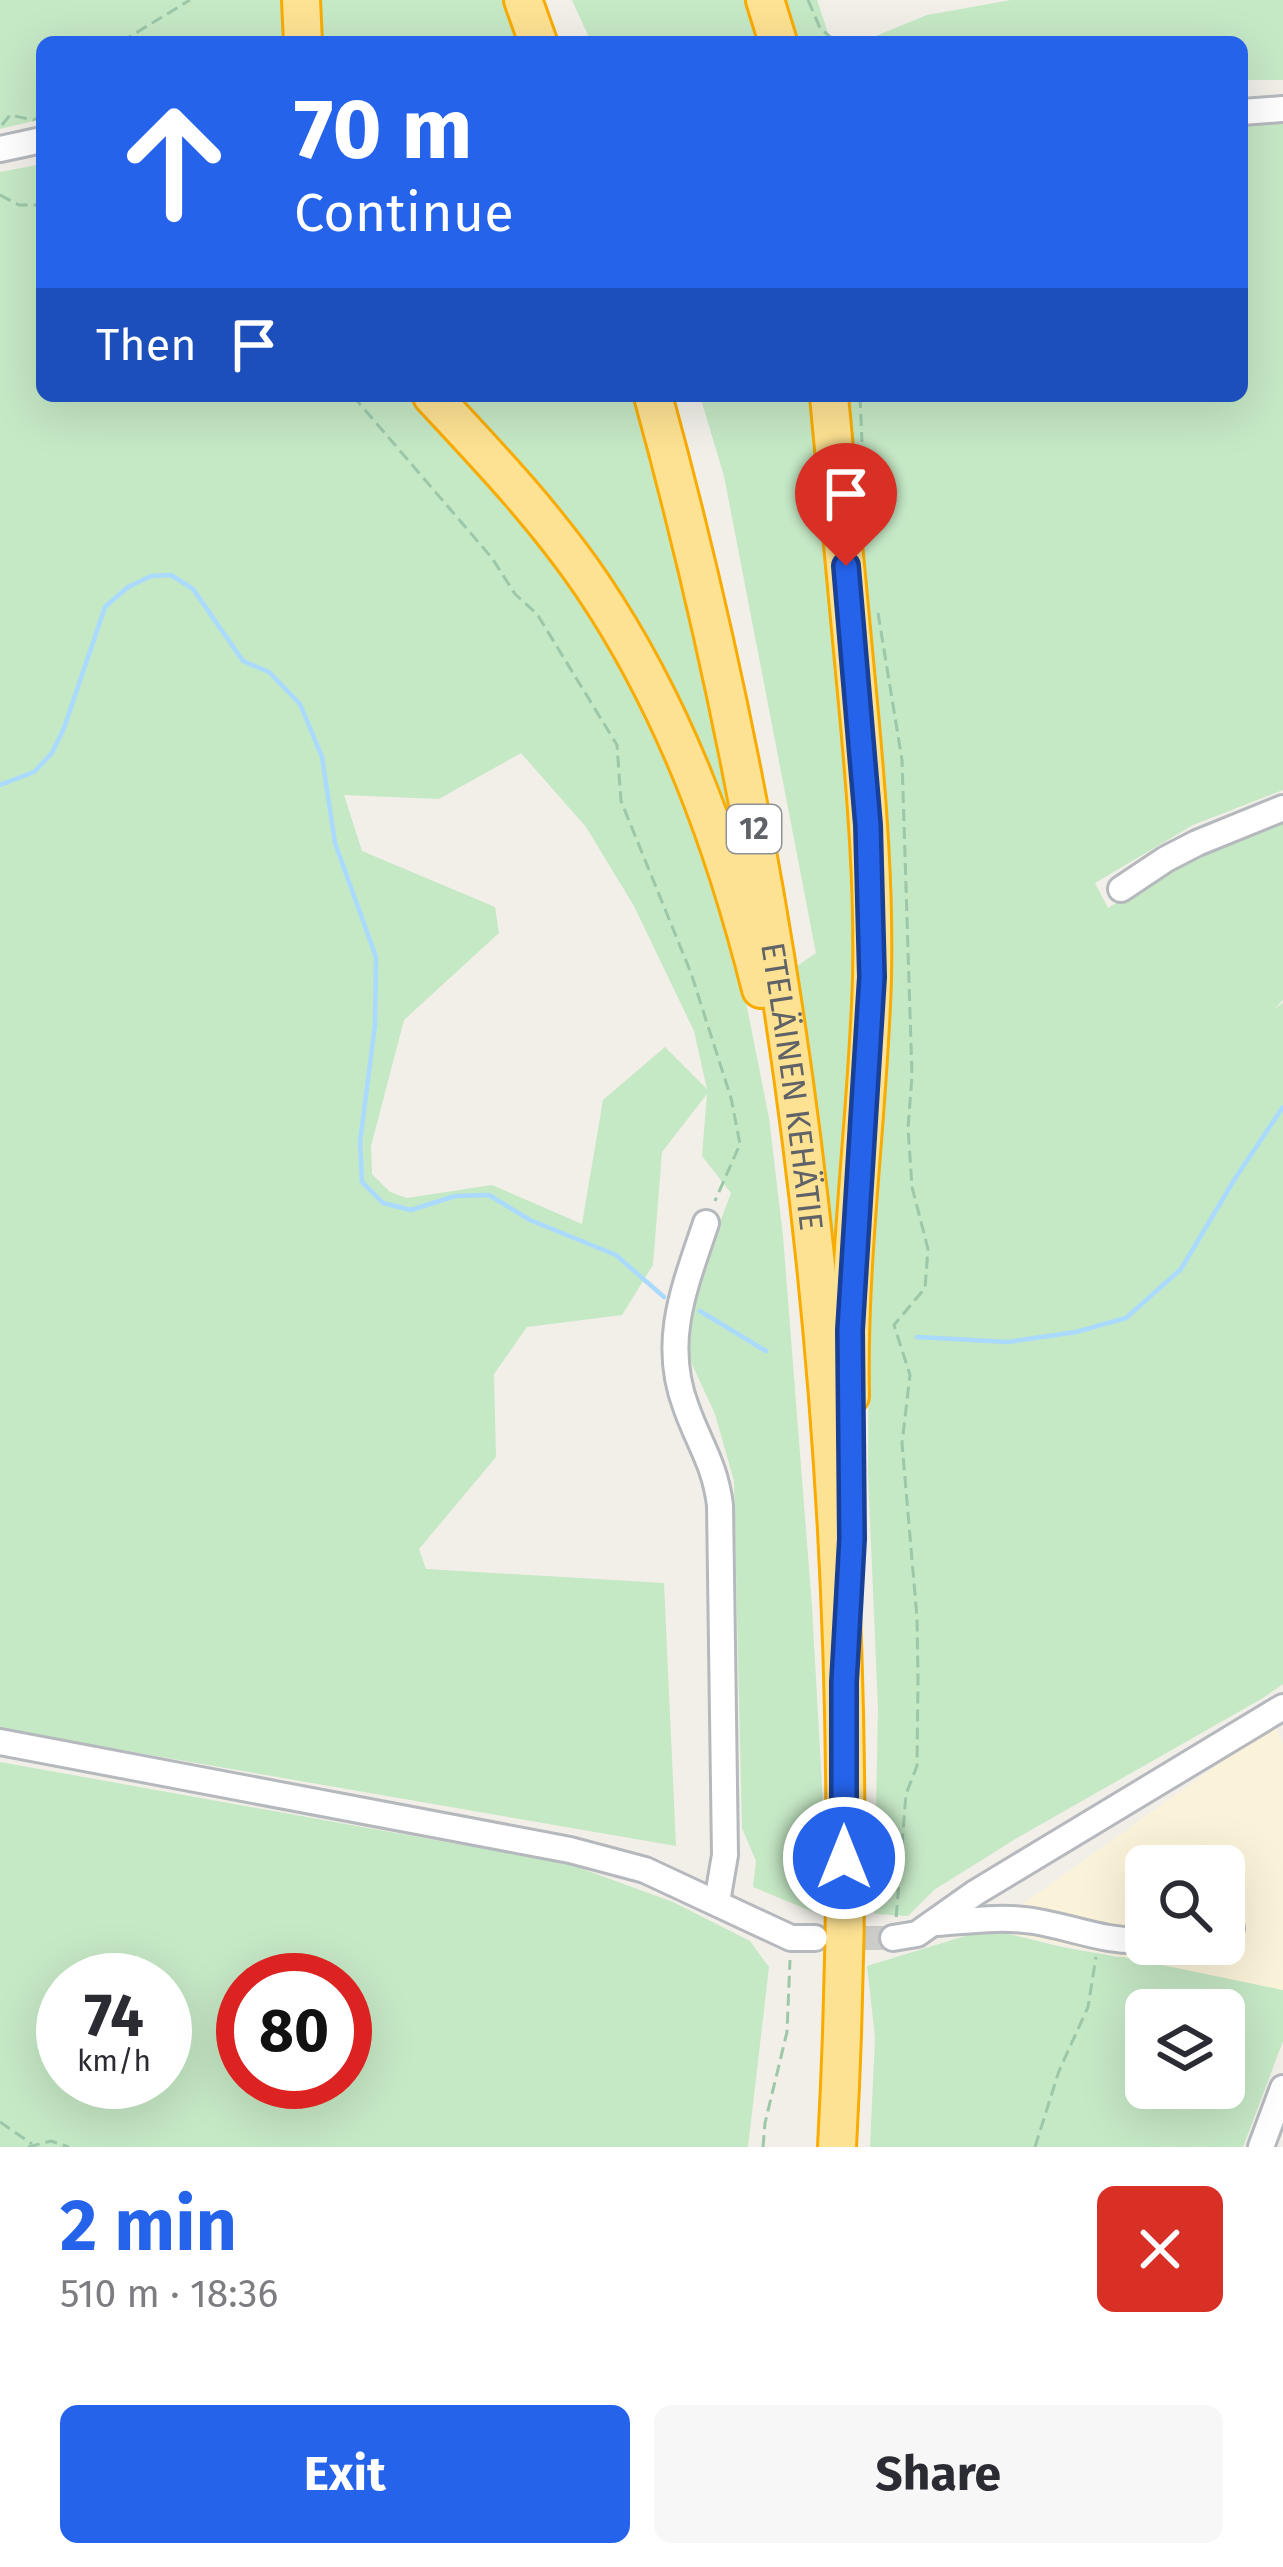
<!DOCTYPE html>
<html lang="en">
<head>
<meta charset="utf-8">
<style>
	:root { --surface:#fff; --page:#f7f7f7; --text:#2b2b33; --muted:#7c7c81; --accent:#2563eb }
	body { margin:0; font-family:"Fira Sans",sans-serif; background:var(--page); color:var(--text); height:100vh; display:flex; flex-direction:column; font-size:45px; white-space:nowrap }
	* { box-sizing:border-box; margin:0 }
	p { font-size:39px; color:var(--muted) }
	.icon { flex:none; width:66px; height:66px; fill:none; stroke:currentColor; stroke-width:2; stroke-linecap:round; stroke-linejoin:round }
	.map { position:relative; height:2147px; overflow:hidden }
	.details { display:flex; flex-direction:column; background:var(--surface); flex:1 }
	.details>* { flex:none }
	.hud { position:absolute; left:36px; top:36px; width:1212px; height:366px; border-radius:18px; box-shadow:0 12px 48px #0002; background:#2563eb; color:#fff; overflow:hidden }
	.buttons { position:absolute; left:1125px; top:1845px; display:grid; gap:24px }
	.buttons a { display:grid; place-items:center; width:120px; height:120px; border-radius:18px; background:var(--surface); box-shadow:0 12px 48px #0002; font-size:60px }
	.speed { position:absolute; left:36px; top:1953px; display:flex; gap:24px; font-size:60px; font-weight:700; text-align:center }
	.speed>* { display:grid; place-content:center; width:156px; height:156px; border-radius:50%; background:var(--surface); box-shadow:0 12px 48px #0002; line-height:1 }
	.speed small { font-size:30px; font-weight:400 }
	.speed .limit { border:18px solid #d22; background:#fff; color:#111 }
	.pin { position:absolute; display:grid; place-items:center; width:102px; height:102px; color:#fff; margin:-123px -51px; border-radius:50% 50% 50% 0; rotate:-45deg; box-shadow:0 0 12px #0007 }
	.pin .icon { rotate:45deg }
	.me { position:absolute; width:132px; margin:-66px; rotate:0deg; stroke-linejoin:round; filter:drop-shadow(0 0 9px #0008) }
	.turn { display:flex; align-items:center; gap:42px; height:252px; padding:0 60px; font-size:54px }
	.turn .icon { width:156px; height:156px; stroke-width:2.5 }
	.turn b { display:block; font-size:84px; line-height:102px }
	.then { display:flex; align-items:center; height:114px; padding:0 60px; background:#0003; gap:24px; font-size:45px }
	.round { display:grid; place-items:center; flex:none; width:126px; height:126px; border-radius:18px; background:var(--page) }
	.overview { display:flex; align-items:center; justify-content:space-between; height:204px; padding:0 60px }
	h1 { font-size:72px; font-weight:700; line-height:90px; color:var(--accent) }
	.button { display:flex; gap:24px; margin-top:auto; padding:24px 60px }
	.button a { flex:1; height:138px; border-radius:18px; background:var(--accent); color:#fff; font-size:48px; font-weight:700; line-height:138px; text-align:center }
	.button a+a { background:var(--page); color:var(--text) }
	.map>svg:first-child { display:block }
	.green { fill:#c5e8c5; fill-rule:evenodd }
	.sand { fill:#fbf3d9; fill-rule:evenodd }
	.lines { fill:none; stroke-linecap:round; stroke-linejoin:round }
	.stream { stroke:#aadaff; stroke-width:4.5 }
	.minor-tunnel { stroke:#ccccc8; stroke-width:24; stroke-dasharray:24 12; stroke-linecap:butt }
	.minor-casing { stroke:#b5b8bc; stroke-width:30 }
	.highway-casing { stroke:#f9ab00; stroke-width:42 }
	.path { stroke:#9cc7a9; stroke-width:3; stroke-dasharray:12 6; stroke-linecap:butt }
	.minor { stroke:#fff; stroke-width:24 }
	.highway { stroke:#fde293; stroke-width:36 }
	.route-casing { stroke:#184099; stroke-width:30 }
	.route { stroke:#2563eb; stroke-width:21 }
	.labels { text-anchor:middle; stroke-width:10; stroke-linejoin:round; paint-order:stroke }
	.shield { fill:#fff; stroke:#8f9295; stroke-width:3 }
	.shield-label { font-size:30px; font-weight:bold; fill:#5f6368 }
	.street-label { font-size:33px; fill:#5f6368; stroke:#fff }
</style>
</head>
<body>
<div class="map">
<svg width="1283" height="2147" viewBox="0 0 1283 2147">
	<rect width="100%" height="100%" fill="#f1efe8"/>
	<g class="green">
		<path d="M0,0h286l1,42h-245v77l-42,10z"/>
		<path d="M315,0h188l16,42h-204z"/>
		<path d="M572,0h182l13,42h-176z"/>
		<path d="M779,0h38l14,42h-36z"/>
		<path d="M1011,0h272v80h-41v-38h-381l66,-27z"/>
		<path d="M1283,122v668l-90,35 -98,58 13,25 79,-50 96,-41v183l-9,9 9,-6v681l-20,14 -246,140 -83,52 -26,26 -34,-2 4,-206 -10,-234 1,-162 22,-423 -42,-493h393v-271z"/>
		<path d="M42,164v232h371l105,115 98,132 73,155 48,159 32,161 14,118 29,371 13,234 -2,75 -70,-29 3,-26 -14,-33 -8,-347 -19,-67 -25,-54 -1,-35 16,-63 26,-69 -29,-37 5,-62 -45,58 -9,113 -31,50 -95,12 -33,47 2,83 -77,92 7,20 238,14 12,263 -676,-117v-1557zM521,753l65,74 48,79 60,125 13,58 -42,-42 -62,53 -21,124 -90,-39 -85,13 -17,-6 -18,-18 -1,-28 33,-126 95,-87 -4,-26 -133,-56 -18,-56 95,4z"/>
		<path d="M446,396h190l68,266 41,209 -33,-85z"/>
		<path d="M700,396h119l42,477 -2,119 -23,278 -42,-302 22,-15 -92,-477z"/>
		<path d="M0,1762l569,102 104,38 77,39 19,26 -21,180h-748zM63,1980h102v102h-102zM243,1980h102v102h-102z"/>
		<path d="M988,1929l74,18 56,10h95l70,29v55l-40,106h-373l5,-110 -8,-71zM1146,2010h78v78h-78z"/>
	</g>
	<path class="sand" d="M1275,1724l8,21v245l-295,-61zM1146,1866h78v78h-78z"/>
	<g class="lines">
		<g class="stream">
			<path d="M0,785l34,-13 18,-19 12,-25 41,-121 23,-20 23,-11 20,-1 22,14 50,72 26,11 31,32 22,53 13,86 41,114 -1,68 -15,117 2,40 21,21 28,7 44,-14 34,-1 41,25 86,35 48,42"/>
			<path d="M700,1311l66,40"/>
			<path d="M917,1337l91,5 68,-10 50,-14 55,-49 55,-92 47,-70"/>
		</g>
		<path class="minor-tunnel" d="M829,1938h64"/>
		<g class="minor-casing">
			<g id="minor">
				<path d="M1242,112l41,-3"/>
				<path d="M0,149l42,-9"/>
				<path d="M1121,889l45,-30 31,-16 86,-35"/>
				<path d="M706,1223c-21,63 -45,118 -20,184 13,37 29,57 34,98l5,350 -8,47"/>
				<path d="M0,1742l570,108 75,20 146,68h24"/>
				<path d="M937,1923c31,-2 64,-7 96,-2 39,6 72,22 113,19"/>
				<path d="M1224,1929l7,-1"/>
				<path d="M893,1938l24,-4 58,-41 308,-186"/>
				<path d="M1261,2147l22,-59"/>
			</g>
		</g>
		<g class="highway-casing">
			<g id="highway">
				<path d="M301,0l2,42"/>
				<path d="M523,0l15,42"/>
				<path d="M765,0l13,42"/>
				<path d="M432,396c56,60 114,121 160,189 83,123 133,261 169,404"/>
				<path id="s1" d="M653,396c157,570 216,1161 184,1751"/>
				<path d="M829,396c11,106 21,212 30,318 8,87 15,175 13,264 -4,139 -25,278 -22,418"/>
			</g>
		</g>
		<g class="path">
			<path d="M808,0l12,28 16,14"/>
			<path d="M121,42l69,-42"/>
			<path d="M2,125l8,-10 23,5 9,-4"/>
			<path d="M0,195l19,10h23"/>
			<path d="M353,396l139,162 23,36 22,20 80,131 4,56 70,172 40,125 9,46 -25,57"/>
			<path d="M860,396l2,46"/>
			<path d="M878,613l24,147 10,316 -4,52 4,59 16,62 -3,39 -31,37 16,50 -8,68 15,175 1,60 -1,88 -11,28 -10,125"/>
			<path d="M0,2122l32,22"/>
			<path d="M28,2147l23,-6 18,6"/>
			<path d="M763,2147l2,-24 22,-91 3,-72"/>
			<path d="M1035,2147l24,-76 29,-64 8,-50"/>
		</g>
		<use href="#minor" class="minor"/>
		<use href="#highway" class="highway"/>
	</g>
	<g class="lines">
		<g class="route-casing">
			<path id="route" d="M844,1858v-176l8,-143 -2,-209 22,-353 -4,-152 -22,-259"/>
		</g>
		<use href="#route" class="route"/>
	</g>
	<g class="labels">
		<rect class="shield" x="727" y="805" width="54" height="48" rx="9"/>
		<g class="shield-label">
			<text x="754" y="839">12</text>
		</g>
		<g class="street-label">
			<text dy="12" stroke="none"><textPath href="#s1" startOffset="705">ETELÄINEN KEHÄTIE</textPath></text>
		</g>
	</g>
</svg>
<div class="buttons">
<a><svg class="icon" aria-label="search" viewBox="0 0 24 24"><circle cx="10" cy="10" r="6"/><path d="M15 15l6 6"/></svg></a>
<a><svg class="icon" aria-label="layers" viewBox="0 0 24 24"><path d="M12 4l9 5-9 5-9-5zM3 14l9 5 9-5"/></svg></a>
</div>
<div class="speed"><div>74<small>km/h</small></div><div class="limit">80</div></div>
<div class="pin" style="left:846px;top:566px;background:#d93025"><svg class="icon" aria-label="arrive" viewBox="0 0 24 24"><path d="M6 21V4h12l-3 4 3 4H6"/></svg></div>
<svg class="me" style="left:844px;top:1858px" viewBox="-20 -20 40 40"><circle r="17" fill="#2563eb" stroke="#fff" stroke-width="3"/><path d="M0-11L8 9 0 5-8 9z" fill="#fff"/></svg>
<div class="hud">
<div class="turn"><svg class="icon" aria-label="ahead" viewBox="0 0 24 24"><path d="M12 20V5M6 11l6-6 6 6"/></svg><div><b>70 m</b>Continue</div></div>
<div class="then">Then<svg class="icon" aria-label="arrive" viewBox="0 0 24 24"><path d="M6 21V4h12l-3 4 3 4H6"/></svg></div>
</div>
</div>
<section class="details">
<div class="overview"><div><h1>2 min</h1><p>510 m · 18:36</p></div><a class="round" style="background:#d93025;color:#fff"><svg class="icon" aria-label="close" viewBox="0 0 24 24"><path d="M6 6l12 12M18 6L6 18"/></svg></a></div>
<div class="button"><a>Exit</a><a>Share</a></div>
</section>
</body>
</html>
